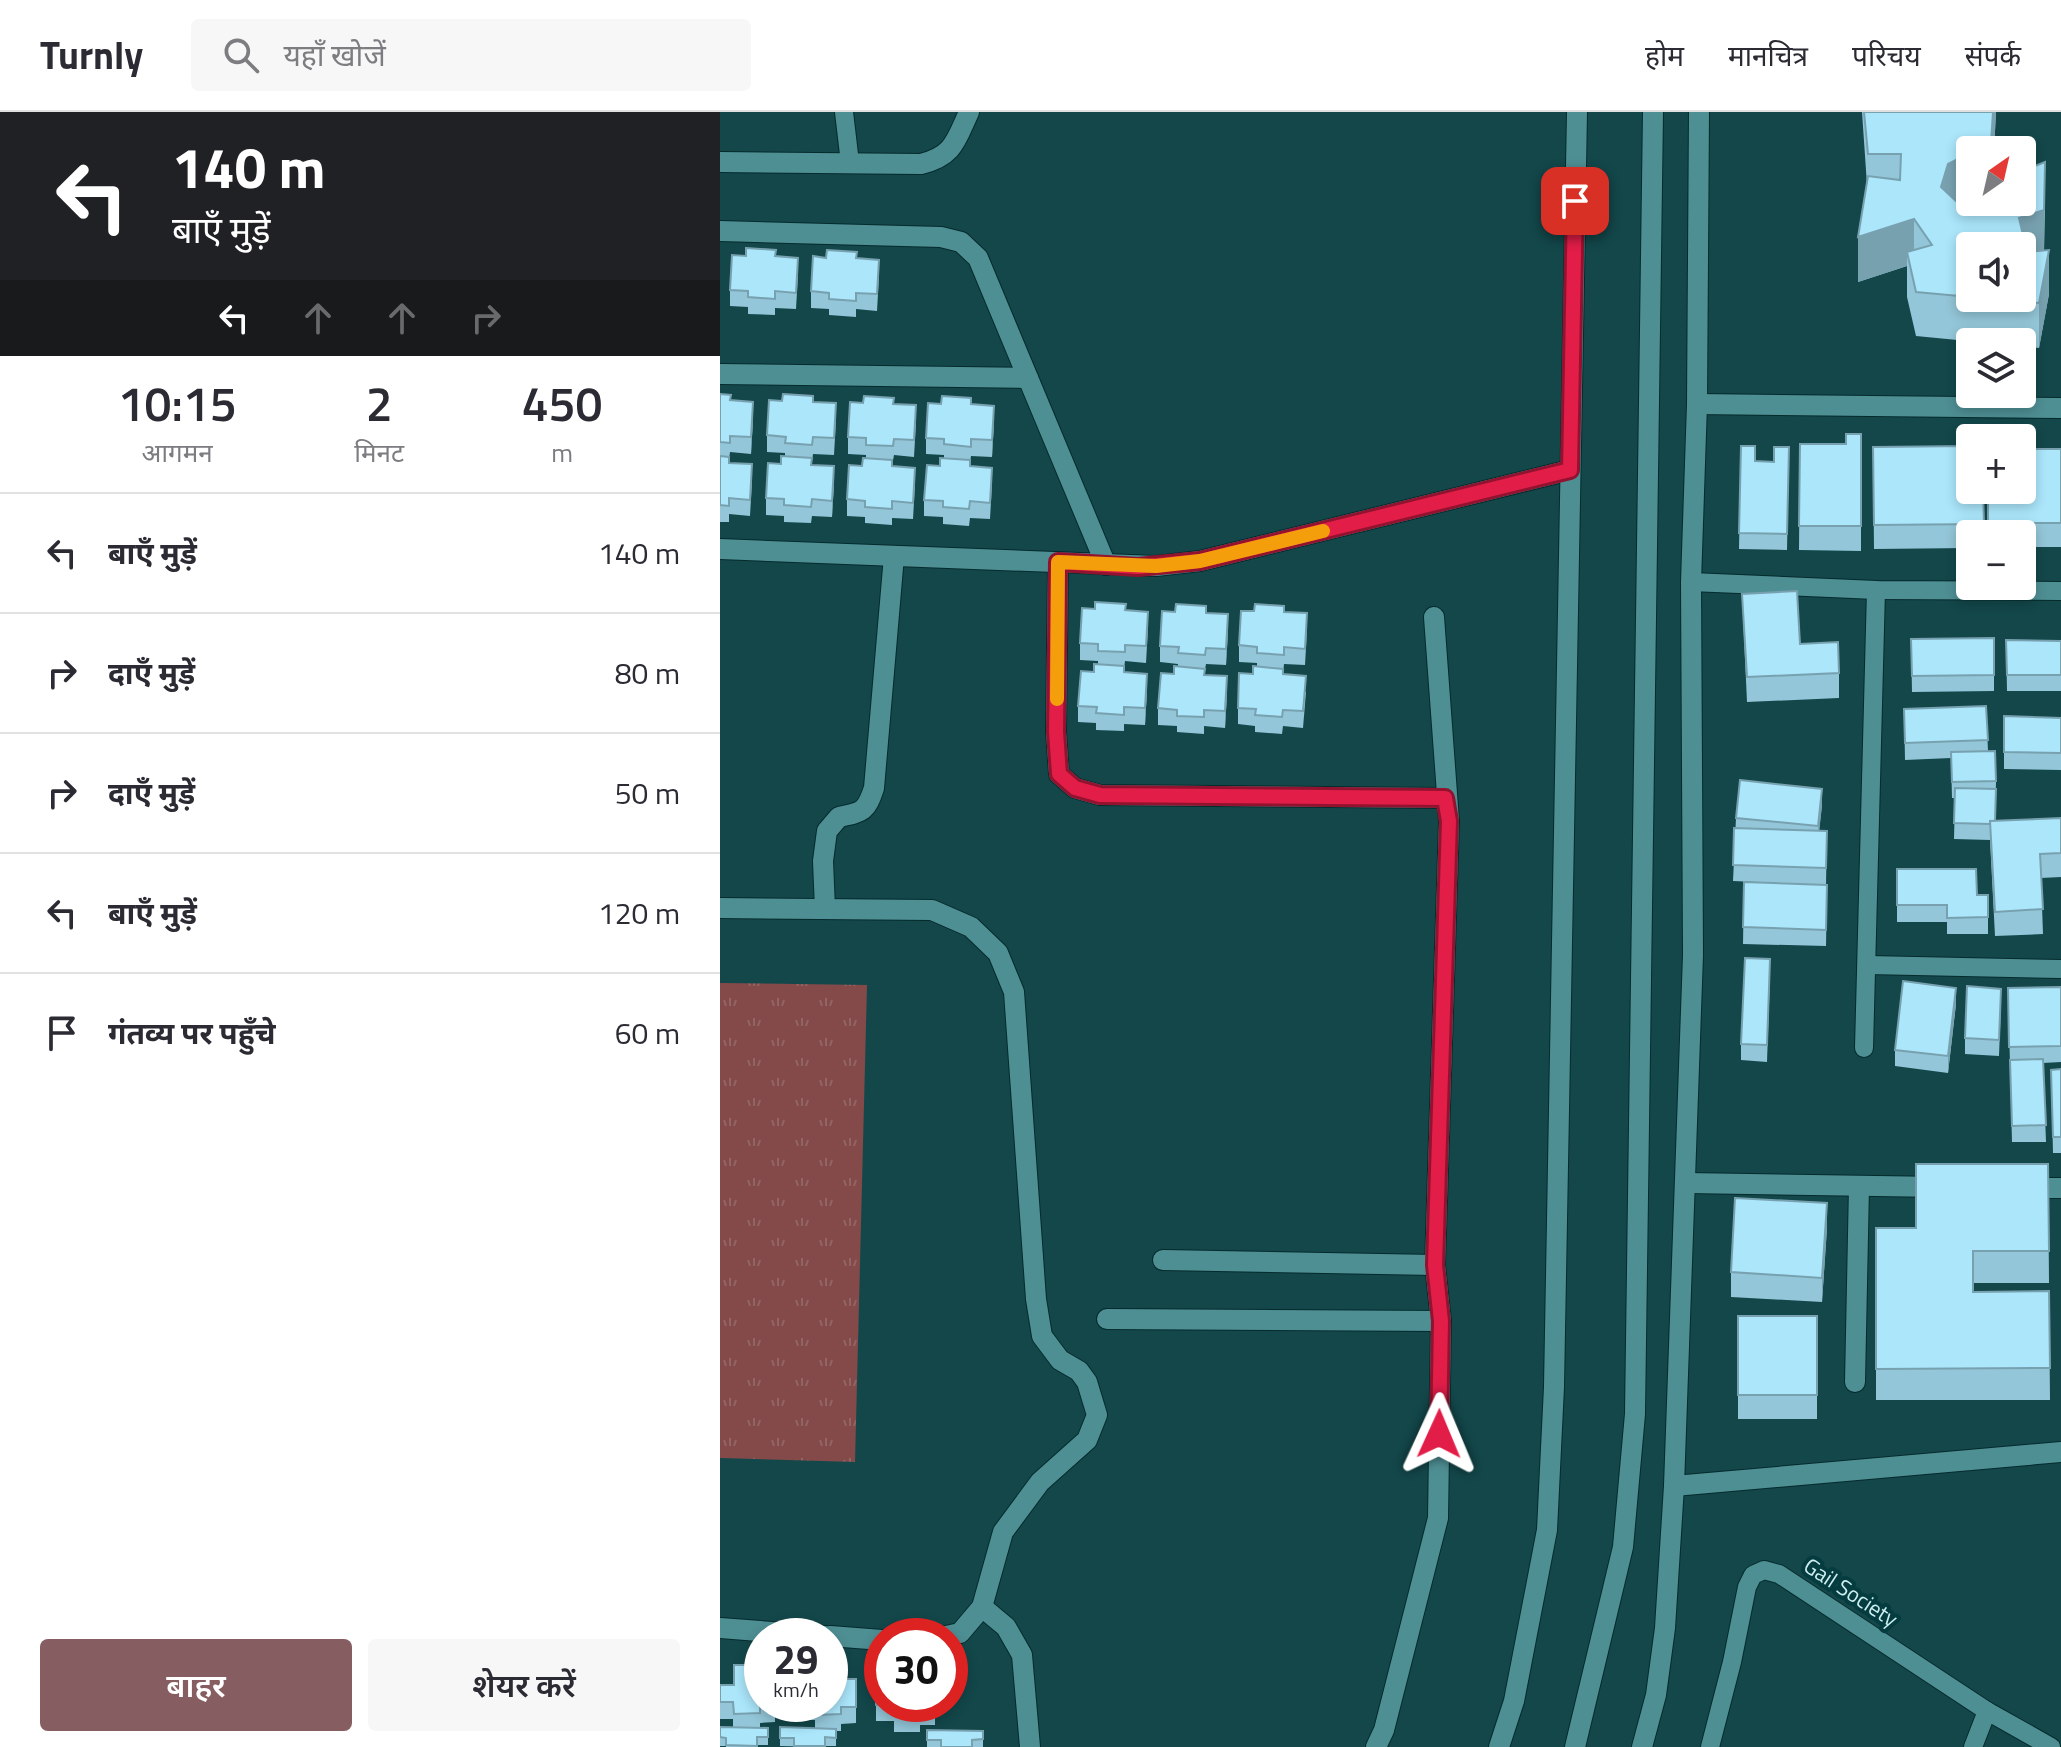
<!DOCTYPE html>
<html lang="hi">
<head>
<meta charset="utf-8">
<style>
	:root { --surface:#fff; --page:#f7f7f7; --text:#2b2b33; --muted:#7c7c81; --line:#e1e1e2; --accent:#865d60 }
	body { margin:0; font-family:"Titillium Web","Noto Sans Devanagari",sans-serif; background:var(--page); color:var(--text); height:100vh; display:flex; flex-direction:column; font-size:30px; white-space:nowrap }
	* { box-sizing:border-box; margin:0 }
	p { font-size:26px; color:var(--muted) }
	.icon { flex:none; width:44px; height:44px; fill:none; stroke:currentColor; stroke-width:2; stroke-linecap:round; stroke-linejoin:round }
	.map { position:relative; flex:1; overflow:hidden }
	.drawer { display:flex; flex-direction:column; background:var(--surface); width:720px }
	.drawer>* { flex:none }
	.banner { background:#202124; color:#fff; overflow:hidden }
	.needle { width:52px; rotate:34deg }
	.fabs { position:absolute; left:1236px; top:24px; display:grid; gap:16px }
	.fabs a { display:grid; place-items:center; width:80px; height:80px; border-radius:8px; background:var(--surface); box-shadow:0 4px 12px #0003; font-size:40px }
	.speed { position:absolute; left:24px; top:1506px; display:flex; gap:16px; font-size:40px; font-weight:700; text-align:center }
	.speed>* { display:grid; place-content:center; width:104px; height:104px; border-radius:50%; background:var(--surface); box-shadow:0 4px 12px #0003; line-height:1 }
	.speed small { font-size:20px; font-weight:400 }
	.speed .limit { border:12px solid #d22; background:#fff; color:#111 }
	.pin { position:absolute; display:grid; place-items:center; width:68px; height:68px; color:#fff; margin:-34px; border-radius:16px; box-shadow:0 4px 12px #0006 }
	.me { position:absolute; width:88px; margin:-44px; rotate:1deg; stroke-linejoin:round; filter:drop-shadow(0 0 6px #0008) }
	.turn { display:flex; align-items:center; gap:28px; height:168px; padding:0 40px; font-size:36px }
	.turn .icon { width:104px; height:104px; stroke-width:2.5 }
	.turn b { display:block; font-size:56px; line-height:68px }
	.lanes { display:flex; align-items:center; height:76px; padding:0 40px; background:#0003; justify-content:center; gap:40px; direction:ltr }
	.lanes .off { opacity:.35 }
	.eta { display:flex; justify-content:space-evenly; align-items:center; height:136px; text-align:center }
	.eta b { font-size:48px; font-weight:600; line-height:56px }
	.primary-button { display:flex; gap:16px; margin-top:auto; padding:16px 40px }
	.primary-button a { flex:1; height:92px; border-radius:8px; background:var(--accent); color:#fff; font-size:32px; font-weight:600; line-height:92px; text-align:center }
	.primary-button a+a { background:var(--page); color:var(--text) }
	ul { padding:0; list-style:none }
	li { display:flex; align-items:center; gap:24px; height:120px; padding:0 40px; border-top:2px solid var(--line) }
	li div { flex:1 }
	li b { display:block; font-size:30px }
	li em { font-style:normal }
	header { display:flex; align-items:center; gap:48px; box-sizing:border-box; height:112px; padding:0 40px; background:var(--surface); border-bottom:2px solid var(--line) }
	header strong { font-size:38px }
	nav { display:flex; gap:44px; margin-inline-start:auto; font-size:28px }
	.search { width:560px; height:72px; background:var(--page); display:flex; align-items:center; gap:20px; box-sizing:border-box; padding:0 28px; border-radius:8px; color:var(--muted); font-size:30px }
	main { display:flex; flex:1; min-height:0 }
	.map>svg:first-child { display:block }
	.grass { fill:url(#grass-tufts) }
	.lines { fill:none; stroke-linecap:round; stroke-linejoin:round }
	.lane-casing { stroke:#062b2d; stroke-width:20 }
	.street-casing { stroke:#062b2d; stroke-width:22 }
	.secondary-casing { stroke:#062b2d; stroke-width:22 }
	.lane { stroke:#4e8f94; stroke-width:18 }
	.street { stroke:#4e8f94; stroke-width:20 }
	.secondary { stroke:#4e8f94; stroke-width:20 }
	.wall { fill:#93c6d8; fill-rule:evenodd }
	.shaded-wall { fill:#78a1b0 }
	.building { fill:#abe6fb; stroke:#78a1b0; stroke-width:2 }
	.route-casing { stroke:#92132f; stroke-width:20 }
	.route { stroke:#e11d48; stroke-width:14 }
	.slow { stroke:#f59e0b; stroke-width:14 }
	.labels { text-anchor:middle; stroke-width:8; stroke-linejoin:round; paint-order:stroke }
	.street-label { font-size:22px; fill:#ceeef0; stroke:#043c40 }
</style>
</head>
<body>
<header>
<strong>Turnly</strong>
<div class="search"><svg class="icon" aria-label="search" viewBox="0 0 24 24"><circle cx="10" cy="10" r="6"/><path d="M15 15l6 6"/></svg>यहाँ खोजें</div>
<nav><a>होम</a><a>मानचित्र</a><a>परिचय</a><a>संपर्क</a></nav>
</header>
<main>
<section class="drawer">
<div class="banner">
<div class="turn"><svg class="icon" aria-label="left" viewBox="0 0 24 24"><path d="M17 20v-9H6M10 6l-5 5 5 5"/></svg><div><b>140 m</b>बाएँ मुड़ें</div></div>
<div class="lanes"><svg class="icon" aria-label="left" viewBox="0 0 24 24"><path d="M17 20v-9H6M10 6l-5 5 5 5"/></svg><svg class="icon off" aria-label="ahead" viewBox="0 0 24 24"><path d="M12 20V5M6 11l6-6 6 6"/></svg><svg class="icon off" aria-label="ahead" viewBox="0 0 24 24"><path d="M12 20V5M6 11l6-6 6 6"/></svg><svg class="icon off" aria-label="right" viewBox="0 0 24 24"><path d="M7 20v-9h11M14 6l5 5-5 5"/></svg></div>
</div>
<div class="eta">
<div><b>10:15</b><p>आगमन</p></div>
<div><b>2</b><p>मिनट</p></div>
<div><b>450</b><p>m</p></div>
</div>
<ul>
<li><svg class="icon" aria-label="left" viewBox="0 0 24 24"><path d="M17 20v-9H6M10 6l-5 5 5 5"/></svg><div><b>बाएँ मुड़ें</b></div><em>140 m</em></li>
<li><svg class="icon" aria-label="right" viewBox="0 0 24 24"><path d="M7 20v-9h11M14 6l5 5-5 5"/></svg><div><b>दाएँ मुड़ें</b></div><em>80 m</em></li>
<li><svg class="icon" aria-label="right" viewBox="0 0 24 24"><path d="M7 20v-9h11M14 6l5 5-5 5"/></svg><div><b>दाएँ मुड़ें</b></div><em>50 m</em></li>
<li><svg class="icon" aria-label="left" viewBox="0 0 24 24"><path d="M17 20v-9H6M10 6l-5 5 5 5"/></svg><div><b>बाएँ मुड़ें</b></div><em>120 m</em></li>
<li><svg class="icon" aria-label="arrive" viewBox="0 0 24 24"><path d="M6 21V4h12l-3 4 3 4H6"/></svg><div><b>गंतव्य पर पहुँचे</b></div><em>60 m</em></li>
</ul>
<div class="primary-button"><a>बाहर</a><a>शेयर करें</a></div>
</section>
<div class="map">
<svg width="1341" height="1635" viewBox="0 0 1341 1635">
	<defs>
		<pattern id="grass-tufts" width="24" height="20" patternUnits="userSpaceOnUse" patternTransform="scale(2)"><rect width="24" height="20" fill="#834a49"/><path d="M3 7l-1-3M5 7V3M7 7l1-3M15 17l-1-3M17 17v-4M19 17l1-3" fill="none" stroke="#936464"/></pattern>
	</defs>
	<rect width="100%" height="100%" fill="#13474a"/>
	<path class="grass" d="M0,871l147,2 -12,477 -135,-4z"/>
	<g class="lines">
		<g class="lane-casing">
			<g id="lane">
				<path d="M124,0l6,51"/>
				<path d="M971,470l185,8 185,1"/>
				<path d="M1148,853l193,4"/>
				<path d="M1144,936l12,-458"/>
				<path d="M990,1635l22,-85 15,-75 6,-12 11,-5 15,4 208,137 64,36"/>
				<path d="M1253,1635l14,-36"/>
			</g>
		</g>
		<g class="street-casing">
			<g id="street">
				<path d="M0,50l201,2c33,-8 35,-24 48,-52"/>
				<path d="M0,119l221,6 20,5 17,16 128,307"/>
				<path d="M0,262l308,4"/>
				<path d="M977,292l364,4"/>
				<path d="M0,437l436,17 44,-5 370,-91"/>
				<path d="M338,450l-2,170 3,42 16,14 25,7 345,3"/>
				<path d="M0,796l212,2 39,17 27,26 16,39 22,307 6,37 18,24 19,11 8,11 10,33 -10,25 -47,42 -37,50 -21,75 -22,26 -14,3"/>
				<path d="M105,797l-2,-48 4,-30 12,-14c24,-5 27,-5 35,-29l20,-232"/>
				<path d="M966,1071l255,4"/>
				<path d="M1301,1076h40"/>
				<path d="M443,1148l272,5"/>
				<path d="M387,1207l334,2"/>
				<path d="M1135,1270l4,-196"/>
				<path d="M954,1374l387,-34"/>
				<path d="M262,1495l24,20 16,28 8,92"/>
				<path d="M0,1516l105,8"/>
				<path d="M110,1524l52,4"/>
				<path d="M656,1635l8,-17 54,-212 3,-197 -6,-56 14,-444 -15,-204"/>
				<path d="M922,1635l14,-52 9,-67 9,-142 19,-531 -2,-373 6,-178 2,-292"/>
			</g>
		</g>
		<g class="secondary-casing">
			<g id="secondary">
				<path d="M779,1635l15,-46 33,-171 7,-143 23,-1275"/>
				<path d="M855,1635l48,-200 12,-133 18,-1302"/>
			</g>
		</g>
		<use href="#lane" class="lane"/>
		<use href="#street" class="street"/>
		<use href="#secondary" class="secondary"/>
	</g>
	<g class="wall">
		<path d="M1142,0h134l-2,38h-24l75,56 -1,45 5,43 -10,54 -17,-2v-4h-44l-62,-6 -9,-39v-31l-49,16 9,-97zM1250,134l52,52h-52z"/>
		<path d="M55,144l23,18 -2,35 -21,-1v7l-27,-1v-7l-18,-1v-16z"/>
		<path d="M137,146l22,18 -2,35 -21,-2v8l-27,-2v-6l-18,-1v-17z"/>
		<path d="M0,282l33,25 -2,35 -21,-2 -1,8v3l23,18 -2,35 -21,-2v8h-9z"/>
		<path d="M93,290l23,18 -2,35 -21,-1 -1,7v4l22,17 -2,35 -20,-1 -1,7 -27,-1v-6l-18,-1v-17l19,-41v-4l-18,-1v-17z"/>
		<path d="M174,292l22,18 -2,35 -20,-2 -2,11 23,18 -2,35 -21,-1v7l-27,-2v-6l-18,-1v-17l19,-41v-3l-18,-1v-17z"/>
		<path d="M251,292l23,18 -2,35 -21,-1 -1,7v3l22,18 -2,35 -20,-1 -1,8 -26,-2v-7l-19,-1v-16l20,-42v-3l-18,-1v-16z"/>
		<path d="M1141,322v117l-62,-1 1,-106h46z"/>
		<path d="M1021,334l14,16h19l15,-15 -2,103 -48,-1z"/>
		<path d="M1153,335l110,43 1,44h-14v14l-96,1z"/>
		<path d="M1341,337v98h-39v-13h-34v-44z"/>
		<path d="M1022,482l58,50 39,29v25l-92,4z"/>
		<path d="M406,498l22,18 -2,35 -21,-2 -1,8v3l23,18 -2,35 -21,-1v7l-28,-1v-7l-18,-1v-16l20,-42v-3l-18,-1v-17z"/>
		<path d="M564,500l23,18 -2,35 -21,-1 -1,10 23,18 -3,36 -20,-2 -1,8 -27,-2v-6l-17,-2v-16l19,-42v-3l-18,-1v-17z"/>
		<path d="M486,501l22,17 -2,35 -20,-1 -2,11 23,18 -2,35 -21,-2v8l-27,-2v-6l-19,-1v-17l20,-41v-3l-18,-2v-16z"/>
		<path d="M1274,526v53l-82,1 -1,-53z"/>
		<path d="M1286,528l55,1v50h-54z"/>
		<path d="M1266,594l2,45 8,30 -1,40 66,-3v59l-20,1 2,56 -48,2 -5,-96 -36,-1 1,-41h-3l-1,-40 -46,2 -1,-51z"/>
		<path d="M1284,604l57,2v52l-57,-1z"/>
		<path d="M1102,693l-3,26h8l-1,54 -93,-4 3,-63z"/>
		<path d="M1177,757l80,26h11v39h-41v-12h-50z"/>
		<path d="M1024,770l83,3 -1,61 -83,-2z"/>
		<path d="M1050,864l-3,86 -26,-2v-16z"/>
		<path d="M1341,875v75l-18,1 3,79h-34l-4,-154z"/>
		<path d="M1236,892l-8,69 -53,-7v-16z"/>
		<path d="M1281,893l-2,51 -34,-2v-16z"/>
		<path d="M1341,957v84h-8l-2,-83z"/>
		<path d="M1328,1052l1,119h-76v9l76,-1 1,109h-174v-172h40z"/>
		<path d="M1107,1116l-5,74 -91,-5v-25z"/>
		<rect x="1018" y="1204" width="79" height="103"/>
		<path d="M38,1566l17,26v18l-15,1v5h8v17h-11v2h-31v-1h-6v-19h13v-8h-13v-34h14z"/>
		<path d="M119,1567h17v44l-15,1v7h-5v15h-11v1l-45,-1v-19l35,1v-8h-17v-16h32z"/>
		<path d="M156,1575l59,17v21h-15v7h-26v-11h-18z"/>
		<path d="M207,1618l56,1v16h-56z"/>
	</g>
	<g class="shaded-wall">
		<path d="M1273,0h3l-2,38h-18z"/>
		<path d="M1250,41v45l-22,10 -7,-21 7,-23z"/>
		<path d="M1325,50l-1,92 -22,8 -3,-44z"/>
		<path d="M1194,107v44l-7,-11v14l-49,16v-45z"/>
		<path d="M1329,138v44l-10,54v-45z"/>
		<path d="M33,290v17l-2,35v-17z"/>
		<path d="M274,294v16l-2,35v-17z"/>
		<path d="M114,354v16l-2,35v-16z"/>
		<path d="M508,502v16l-2,35v-16z"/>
		<path d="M427,562v16l-2,35v-17z"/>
		<path d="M507,564v17l-2,35v-17z"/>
		<path d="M1102,677v16l-4,38v-17z"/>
		<path d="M1236,876v16l-8,69v-17z"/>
		<path d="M1107,1091v25l-5,74v-24z"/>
	</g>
	<g class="building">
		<path d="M1144,0h129l-2,31 -15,7h-6v3l-22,11 -7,23 16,15 13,-13v13h52v-31l23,-9 -1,48 -25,8 8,34 22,-2 -10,53 -56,-5h39v-52h-52v51l-54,-5 -9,-40 25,-7 -18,-26 -56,18 10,-61 32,4 1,-26h-33z"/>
		<path d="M26,136l30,2 -1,6 23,2 -2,35 -21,-2v8l-27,-2v-6l-18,-1 2,-35 14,1z"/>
		<path d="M107,138l30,2 -1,6 23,2 -2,34 -21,-1v8l-27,-2v-6l-18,-2 2,-35 13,2z"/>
		<path d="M0,282l11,1 -1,5 23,2 -2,35 -21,-1v7l-10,-1z"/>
		<path d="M63,282l30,2v6l23,1 -2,35 -21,-1 -1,8 -27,-2 1,-6 -19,-2 2,-35 13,1z"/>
		<path d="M144,284l30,2 -1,6 23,1 -2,35 -20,-1 -1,7 -27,-1v-7l-18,-1 2,-35 13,1z"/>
		<path d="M222,284l29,2v6l23,2 -2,34 -21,-1v8l-27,-3v-5l-18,-1 2,-35 13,1z"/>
		<path d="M1126,322h15v92h-62l1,-82h46z"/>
		<path d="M1021,334h14v15l19,1v-15h15l-2,87 -48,-1z"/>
		<path d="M1250,334v44h13l1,34 -110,1 -1,-78z"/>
		<path d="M1302,337h39v74h-73v-33h34z"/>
		<path d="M0,344l9,1v6l23,1 -2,36 -21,-2v8l-9,-1z"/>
		<path d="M61,344l31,2 -1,7 23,1 -2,35 -20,-2 -1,8 -27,-2v-6l-18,-1 2,-35 13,1z"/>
		<path d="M143,346l29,2v6l23,2 -2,35 -21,-2v8l-27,-2v-6l-18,-2 2,-34 13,1z"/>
		<path d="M220,346l30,2v6l22,2 -2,35 -20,-2 -1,8 -26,-2v-6l-19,-1 3,-35 13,1z"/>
		<path d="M1077,479l3,53 38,-2 1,31 -92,4 -5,-83z"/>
		<path d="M375,490l31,2 -1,6 23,2 -2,34 -21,-1v7l-27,-1v-7l-18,-1 2,-35 13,1z"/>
		<path d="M456,492l30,2v7l22,1 -2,35 -20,-1 -1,7 -27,-2 1,-6 -19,-1 2,-35 13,1z"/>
		<path d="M535,492l29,2v6l23,1 -2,36 -21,-2v8l-27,-2v-6l-18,-2 2,-34h13z"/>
		<path d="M1274,526v37l-82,1 -1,-37z"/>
		<path d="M1286,528l55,1v34h-54z"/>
		<path d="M374,552l30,2v6l23,2 -2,34 -21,-1v8l-28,-2 1,-6 -19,-1 3,-35 13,1z"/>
		<path d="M454,554l31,3 -1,6 23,1 -2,35 -21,-1v7l-27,-1v-6l-19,-2 3,-35 13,1z"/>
		<path d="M533,554l30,3v5l23,2 -3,35 -20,-1 -1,7 -27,-2 1,-6 -18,-1 1,-35 14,1z"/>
		<path d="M1266,594l2,34 -83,3 -1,-34z"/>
		<path d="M1284,604l57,2v35l-57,-1z"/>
		<path d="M1275,639l1,30 -44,1 -1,-30z"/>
		<path d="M1020,668l82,9 -4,37 -82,-8z"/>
		<path d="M1235,676l41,1 -1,32h-5v3l-36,-1z"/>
		<path d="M1341,706v35l-21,1 3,55 -48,3 -5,-91z"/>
		<path d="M1014,716l93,3 -1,37 -93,-3z"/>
		<path d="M1177,757h79l1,26h11v22l-41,1v-13h-50z"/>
		<path d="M1024,770l83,3 -1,45 -83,-3z"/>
		<path d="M1025,846l25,1 -3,86 -26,-1z"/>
		<path d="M1183,869l53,7 -8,68 -53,-6z"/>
		<path d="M1247,874l34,3 -2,51 -34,-2z"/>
		<path d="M1341,875v59l-52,1 -1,-59z"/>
		<path d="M1323,947l3,66 -34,1 -2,-66z"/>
		<path d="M1341,957v68h-8l-2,-67z"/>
		<path d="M1196,1052h132l1,87h-76v41l76,-1 1,77 -174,1v-141h40z"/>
		<path d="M1015,1086l92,5 -5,75 -91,-6z"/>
		<rect x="1018" y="1204" width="79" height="79"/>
		<path d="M14,1553h24v13h4v26h13v2h-15v7l-26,1 -1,-12h-13v-17h14z"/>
		<path d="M110,1554h9v13h17v28h-15v7l-26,1v-11h15z"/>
		<path d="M156,1575h6v17h53v4h-15v7l-26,1v-12l-18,1z"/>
		<path d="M0,1615l48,1v9h-11v9l-31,-1v-7l-6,-1z"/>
		<path d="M60,1615l56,2v9l-11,-1v9h-31v-8h-14z"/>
		<path d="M207,1618l56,1v8l-11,1v7h-31v-7h-14z"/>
	</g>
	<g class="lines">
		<g class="route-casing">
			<path id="route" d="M719,1322l2,-113 -6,-56 14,-444 -4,-23 -345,-3 -25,-7 -16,-14 -3,-42 2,-170 80,5 62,-6 370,-91 5,-269"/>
		</g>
		<use href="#route" class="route"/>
		<path class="slow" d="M337,587l1,-137 98,4 44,-5 123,-30"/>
	</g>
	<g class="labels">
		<g class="street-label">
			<text transform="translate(1131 1480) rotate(33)" y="8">Gail Society</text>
		</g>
	</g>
</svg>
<div class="fabs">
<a><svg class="needle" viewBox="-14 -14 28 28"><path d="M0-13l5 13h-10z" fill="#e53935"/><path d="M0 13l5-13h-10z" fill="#7c7c81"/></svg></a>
<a><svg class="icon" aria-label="sound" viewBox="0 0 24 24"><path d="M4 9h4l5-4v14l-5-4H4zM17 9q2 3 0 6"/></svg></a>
<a><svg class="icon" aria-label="layers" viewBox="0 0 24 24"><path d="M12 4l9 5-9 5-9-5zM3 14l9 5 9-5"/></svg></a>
<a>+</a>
<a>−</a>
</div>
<div class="speed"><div>29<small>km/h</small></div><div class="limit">30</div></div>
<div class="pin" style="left:855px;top:89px;background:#d93025"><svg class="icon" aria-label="arrive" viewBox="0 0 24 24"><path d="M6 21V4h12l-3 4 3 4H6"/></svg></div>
<svg class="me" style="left:719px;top:1322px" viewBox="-20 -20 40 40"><path d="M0-17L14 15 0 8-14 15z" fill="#e11d48" stroke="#fff" stroke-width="4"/></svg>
</div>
</main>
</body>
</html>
